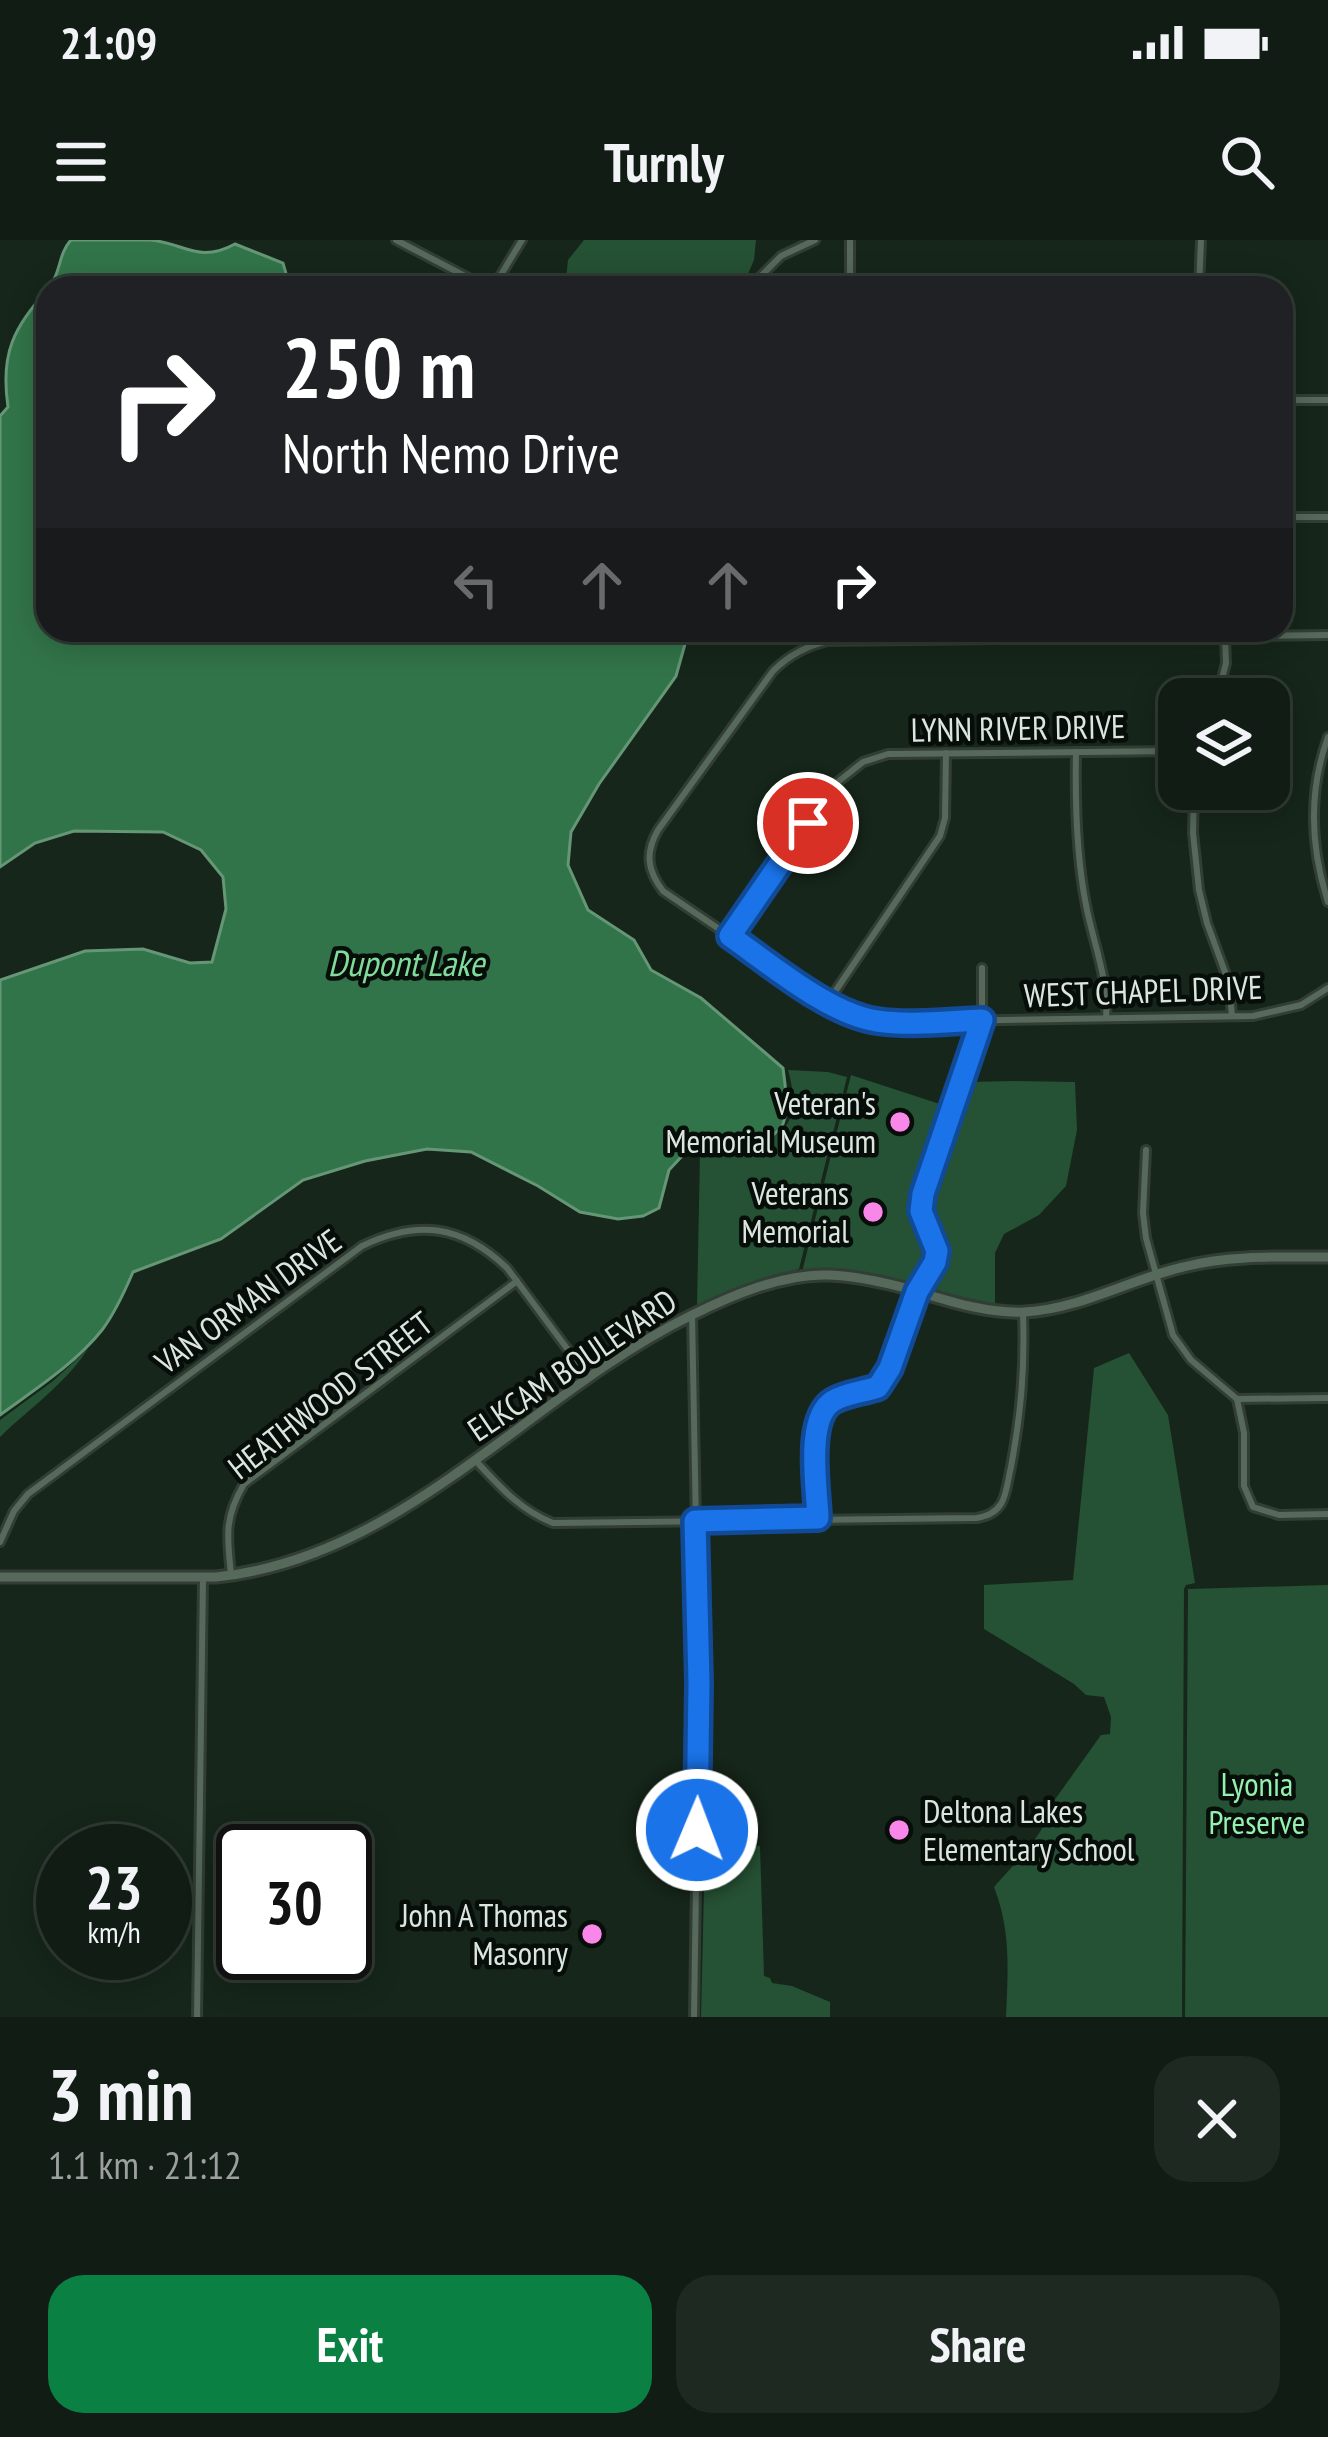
<!DOCTYPE html>
<html lang="en">
<head>
<meta charset="utf-8">
<style>
	:root { --surface:#101c14; --page:#1e2922; --text:#f1f3f6; --muted:#9ca1a0; --line:#303a34; --accent:#0b8043 }
	body { margin:0; font-family:"PT Sans Narrow",sans-serif; background:var(--page); color:var(--text); height:100vh; display:flex; flex-direction:column; font-size:45px; white-space:nowrap }
	* { box-sizing:border-box; margin:0 }
	p { font-size:39px; color:var(--muted) }
	.icon { flex:none; width:66px; height:66px; fill:none; stroke:currentColor; stroke-width:2; stroke-linecap:round; stroke-linejoin:round }
	.map { position:relative; height:1777px; overflow:hidden }
	.panel { display:flex; flex-direction:column; background:var(--surface); flex:1 }
	.panel>* { flex:none }
	.hud { position:absolute; left:36px; top:36px; width:1257px; height:366px; border-radius:36px; box-shadow:0 6px 30px #0003,0 0 0 3px var(--line); background:#202124; color:#fff; overflow:hidden }
	.buttons { position:absolute; left:1158px; top:438px; display:grid; gap:24px }
	.buttons a { display:grid; place-items:center; width:132px; height:132px; border-radius:24px; background:var(--surface); box-shadow:0 6px 30px #0003,0 0 0 3px var(--line); font-size:60px }
	.speed { position:absolute; left:36px; top:1584px; display:flex; gap:24px; font-size:60px; font-weight:700; text-align:center }
	.speed>* { display:grid; place-content:center; width:156px; height:156px; border-radius:50%; background:var(--surface); box-shadow:0 6px 30px #0003,0 0 0 3px var(--line); line-height:1 }
	.speed small { font-size:30px; font-weight:400 }
	.speed .limit { border:6px solid #111; border-radius:18px; background:#fff; color:#111 }
	.pin { position:absolute; display:grid; place-items:center; width:102px; height:102px; color:#fff; margin:-51px; border:6px solid #fff; border-radius:50%; box-shadow:0 3px 12px #0007 }
	.me { position:absolute; width:132px; margin:-66px; rotate:1deg; stroke-linejoin:round; filter:drop-shadow(0 0 9px #0008) }
	.turn { display:flex; align-items:center; gap:42px; height:252px; padding:0 48px; font-size:54px }
	.turn .icon { width:156px; height:156px; stroke-width:2.5 }
	.turn b { display:block; font-size:84px; line-height:102px }
	.lanes { display:flex; align-items:center; height:114px; padding:0 48px; background:#0003; justify-content:center; gap:60px; direction:ltr }
	.lanes .off { opacity:.35 }
	.round { display:grid; place-items:center; flex:none; width:126px; height:126px; border-radius:36px; background:var(--page) }
	.summary { display:flex; align-items:center; justify-content:space-between; height:204px; padding:0 48px }
	h1 { font-size:72px; font-weight:600; line-height:90px }
	.action { display:flex; gap:24px; margin-top:auto; padding:24px 48px }
	.action a { flex:1; height:138px; border-radius:36px; background:var(--accent); color:#fff; font-size:48px; font-weight:600; line-height:138px; text-align:center }
	.action a+a { background:var(--page); color:var(--text) }
	.status { display:flex; justify-content:space-between; align-items:center; height:84px; padding:0 60px; background:var(--surface); direction:ltr }
	.status svg { height:33px; fill:currentColor }
	header { display:flex; justify-content:space-between; align-items:center; height:156px; padding:0 48px; background:var(--surface); font-size:54px; font-weight:600 }
	.map>svg:first-child { display:block }
	.green { fill:#255134 }
	.water { fill:#327449; stroke:#659676; stroke-width:3 }
	.lines { fill:none; stroke-linecap:round; stroke-linejoin:round }
	.street-casing { stroke:#323e35; stroke-width:12 }
	.secondary-casing { stroke:#323e35; stroke-width:15 }
	.street { stroke:#56695b; stroke-width:6 }
	.secondary { stroke:#56695b; stroke-width:9 }
	.route-casing { stroke:#114b97; stroke-width:30 }
	.route { stroke:#1a73e8; stroke-width:21 }
	.poi-dot { fill:#f987e9; stroke:#070d08; stroke-width:4.5 }
	.labels { text-anchor:middle; stroke-width:9; stroke-linejoin:round; paint-order:stroke }
	.street-label { font-size:33px; fill:#dbe6de; stroke:#070d08 }
	.poi-label { font-size:33px; fill:#dbe6de; stroke:#070d08; text-anchor:end }
	.park-label { font-size:33px; fill:#93f0af; stroke:#070d08 }
	.water-label { font-size:36px; font-style:italic; fill:#80dc9c; stroke:#070d08 }
</style>
</head>
<body>
<div class="status"><b>21:09</b><svg viewBox="0 0 49 12"><path d="M0 12V9h3v3zM5 12V6h3v6zM10 12V3h3v9zM15 12V0h3v12zM26 1h20v11H26zM47 4h2v5h-2z"/></svg></div>
<header><svg class="icon" aria-label="menu" viewBox="0 0 24 24"><path d="M4 6h16M4 12h16M4 18h16"/></svg>Turnly<svg class="icon" aria-label="search" viewBox="0 0 24 24"><circle cx="10" cy="10" r="6"/><path d="M15 15l6 6"/></svg></header>
<div class="map">
<svg width="1328" height="1777" viewBox="0 0 1328 1777">
	<rect width="100%" height="100%" fill="#16261a"/>
	<g class="green">
		<path d="M584,0h172l-2,20 -12,28h-177l3,-28z"/>
		<path d="M788,830l40,2 19,5 -48,192c-36,8 -67,25 -102,36l3,-152c57,-13 110,-5 88,-83z"/>
		<path d="M851,835l98,32 -31,95 15,45 -4,17 -11,19 -116,-11z"/>
		<path d="M1014,841l61,1 2,48 -11,56 -27,29 -35,19 -9,19v51l-70,-15c34,-47 -3,-51 3,-94l38,-113z"/>
		<path d="M88,1109c-24,36 -57,58 -88,88v-17l53,-39z"/>
		<path d="M1129,1113l39,62 27,168 -9,2 -2,4 -2,428h-176c2,-47 5,-86 -12,-130 18,-21 54,-55 57,-82l50,-70 9,-1 1,-17 -7,-20 -18,-2 -12,-11 -90,-55v-44l89,-5 21,-212z"/>
		<path d="M1328,1345v432h-143l3,-428z"/>
		<path d="M705,1604l55,2 4,130 6,2 2,5 20,3 38,16v15h-129z"/>
	</g>
	<g class="water">
		<path d="M71,0c26,0 53,0 79,0 35,3 48,24 85,4l48,19 4,14 24,11h-262c12,-15 9,-34 22,-48z"/>
		<path d="M48,49v341h641l-13,46 -77,108 -28,48 -3,33 20,45 46,30 17,30 50,28 82,70 5,40 -6,19 -9,8 -63,4 -25,14 -16,17 -10,38 -16,8 -25,3 -38,-7 -42,-26 -67,-34 -44,-3 -62,12 -62,19 -82,59 -88,33c-9,21 -18,41 -31,58 -27,34 -68,60 -102,85v-435l85,-29 58,-2 47,14 22,-1 14,-53 -3,-32 -22,-27 -38,-18 -89,-1 -39,12 -35,24v-451l8,-9c-8,-55 6,-79 40,-118z"/>
	</g>
	<g class="lines">
		<g class="street-casing">
			<g id="street">
				<path d="M396,0l92,48"/>
				<path d="M850,0v48"/>
				<path d="M493,48l29,-48"/>
				<path d="M749,48l32,-32 34,-16"/>
				<path d="M1199,48l2,-48"/>
				<path d="M1281,160h47"/>
				<path d="M1281,277h47"/>
				<path d="M1328,395l-500,6c-22,5 -39,14 -55,30l-115,159c-13,23 -11,40 5,61l165,112 22,12 30,7 373,-6 48,-11 27,-17"/>
				<path d="M1217,459l9,-36 -1,-27"/>
				<path d="M1328,497c-20,55 -18,109 0,165"/>
				<path d="M1076,512c-1,51 0,103 10,153 7,37 23,75 20,113"/>
				<path d="M1194,549l-1,44 6,57 8,33 22,60 3,33"/>
				<path d="M731,695l103,-150 29,-23 25,-8 291,-3"/>
				<path d="M828,762l112,-166 5,-18 1,-65"/>
				<path d="M1146,910l-3,63 3,25 27,97 18,25 46,39 7,34v53l9,21 26,8 49,-1"/>
				<path d="M692,1074l7,369 -5,334"/>
				<path d="M1237,1159l91,-1"/>
				<path d="M476,1221c24,26 44,49 77,62l424,-5c10,-2 18,-5 24,-14 6,-10 7,-25 10,-37 10,-54 14,-99 12,-154"/>
				<path d="M818,1276c-1,-27 -12,-98 13,-114 13,-9 32,-10 47,-15l12,-19 27,-76 18,-30 2,-11 -16,-40 2,-17 59,-174v-52"/>
				<path d="M0,1302l14,-31 14,-17 334,-248c56,-27 100,-21 145,22l82,110"/>
				<path d="M231,1334c-4,-38 -7,-56 13,-90l273,-203"/>
				<path d="M197,1777l6,-439"/>
			</g>
		</g>
		<g class="secondary-casing">
			<path id="secondary" d="M0,1337h216c187,-19 313,-182 474,-261 40,-20 93,-43 139,-41 27,1 54,7 80,14 37,11 77,25 116,23 55,-3 106,-33 158,-45 46,-12 97,-10 145,-10"/>
		</g>
		<use href="#street" class="street"/>
		<use href="#secondary" class="secondary"/>
	</g>
	<g class="lines">
		<g class="route-casing">
			<path id="route" d="M697,1590l2,-147 -4,-162 123,-3c-1,-30 -13,-100 15,-117 13,-8 31,-9 45,-14l12,-19 27,-76 18,-30 2,-11 -16,-40 2,-17 59,-174c-33,1 -71,6 -105,1 -48,-7 -107,-57 -147,-85l78,-113"/>
		</g>
		<use href="#route" class="route"/>
	</g>
	<g class="poi-dot">
		<circle cx="900" cy="882" r="12"/>
		<circle cx="873" cy="972" r="12"/>
		<circle cx="899" cy="1590" r="12"/>
		<circle cx="592" cy="1694" r="12"/>
	</g>
	<g class="labels">
		<g class="street-label">
			<text transform="translate(1018 488) rotate(-1)" y="12">LYNN RIVER DRIVE</text>
			<text transform="translate(1143 751) rotate(-2)" y="12">WEST CHAPEL DRIVE</text>
			<text transform="translate(248 1061) rotate(-36)" y="12">VAN ORMAN DRIVE</text>
			<text transform="translate(572 1125) rotate(-34)" y="12">ELKCAM BOULEVARD</text>
			<text transform="translate(330 1155) rotate(-38)" y="12">HEATHWOOD STREET</text>
		</g>
		<g class="poi-label">
			<text x="876" y="875">Veteran's<tspan x="876" dy="38">Memorial Museum</tspan></text>
			<text x="849" y="965">Veterans<tspan x="849" dy="38">Memorial</tspan></text>
			<text x="923" y="1583" text-anchor="start">Deltona Lakes<tspan x="923" dy="38">Elementary School</tspan></text>
			<text x="568" y="1687">John A Thomas<tspan x="568" dy="38">Masonry</tspan></text>
		</g>
		<g class="park-label">
			<text x="1257" y="1556">Lyonia<tspan x="1257" dy="38">Preserve</tspan></text>
		</g>
		<g class="water-label">
			<text x="406" y="736">Dupont Lake</text>
		</g>
	</g>
</svg>
<div class="buttons">
<a><svg class="icon" aria-label="layers" viewBox="0 0 24 24"><path d="M12 4l9 5-9 5-9-5zM3 14l9 5 9-5"/></svg></a>
</div>
<div class="speed"><div>23<small>km/h</small></div><div class="limit">30</div></div>
<div class="pin" style="left:808px;top:583px;background:#d93025"><svg class="icon" aria-label="arrive" viewBox="0 0 24 24"><path d="M6 21V4h12l-3 4 3 4H6"/></svg></div>
<svg class="me" style="left:697px;top:1590px" viewBox="-20 -20 40 40"><circle r="17" fill="#1a73e8" stroke="#fff" stroke-width="3"/><path d="M0-11L8 9 0 5-8 9z" fill="#fff"/></svg>
<div class="hud">
<div class="turn"><svg class="icon" aria-label="right" viewBox="0 0 24 24"><path d="M7 20v-9h11M14 6l5 5-5 5"/></svg><div><b>250 m</b>North Nemo Drive</div></div>
<div class="lanes"><svg class="icon off" aria-label="left" viewBox="0 0 24 24"><path d="M17 20v-9H6M10 6l-5 5 5 5"/></svg><svg class="icon off" aria-label="ahead" viewBox="0 0 24 24"><path d="M12 20V5M6 11l6-6 6 6"/></svg><svg class="icon off" aria-label="ahead" viewBox="0 0 24 24"><path d="M12 20V5M6 11l6-6 6 6"/></svg><svg class="icon" aria-label="right" viewBox="0 0 24 24"><path d="M7 20v-9h11M14 6l5 5-5 5"/></svg></div>
</div>
</div>
<section class="panel">
<div class="summary"><div><h1>3 min</h1><p>1.1 km · 21:12</p></div><a class="round"><svg class="icon" aria-label="close" viewBox="0 0 24 24"><path d="M6 6l12 12M18 6L6 18"/></svg></a></div>
<div class="action"><a>Exit</a><a>Share</a></div>
</section>
</body>
</html>
